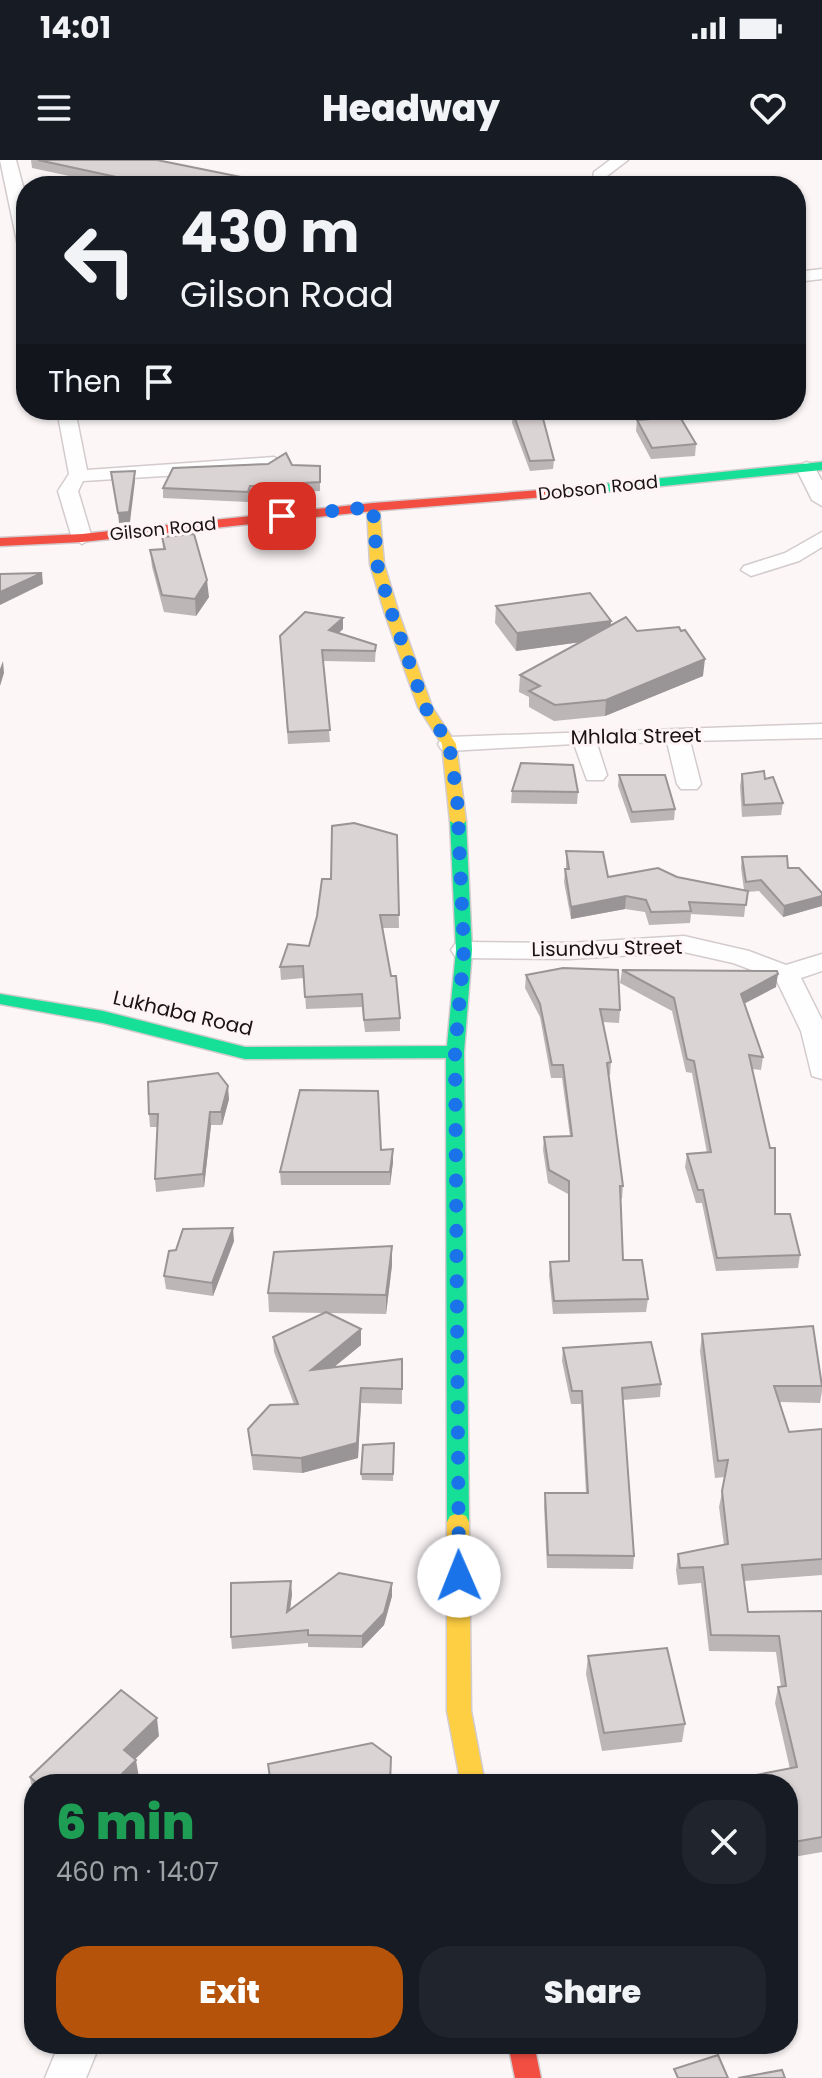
<!DOCTYPE html>
<html lang="en">
<head>
<meta charset="utf-8">
<style>
	:root { --surface:#171b24; --page:#20242c; --text:#f1f3f6; --muted:#9ea1a6; --accent:#b45309 }
	body { margin:0; font-family:Poppins,sans-serif; background:var(--page); color:var(--text); height:100vh; display:flex; flex-direction:column; font-size:30px; white-space:nowrap }
	* { box-sizing:border-box; margin:0 }
	p { font-size:26px; color:var(--muted) }
	.icon { flex:none; width:44px; height:44px; fill:none; stroke:currentColor; stroke-width:2; stroke-linecap:round; stroke-linejoin:round }
	.map { position:relative; flex:1; overflow:hidden }
	.details { position:absolute; left:24px; top:1614px; width:774px; height:280px; display:flex; flex-direction:column; background:var(--surface); border-radius:32px; box-shadow:0 2px 6px #0004 }
	.details>* { flex:none }
	.guide { position:absolute; left:16px; top:16px; width:790px; height:244px; border-radius:32px; box-shadow:0 2px 6px #0004; background:#171b24; color:var(--text); overflow:hidden }
	.pin { position:absolute; display:grid; place-items:center; width:68px; height:68px; color:#fff; margin:-34px; border-radius:16px; box-shadow:0 4px 12px #0006 }
	.me { position:absolute; width:88px; margin:-44px; rotate:359deg; stroke-linejoin:round; filter:drop-shadow(0 0 6px #0008) }
	.turn { display:flex; align-items:center; gap:28px; height:168px; padding:0 32px; font-size:36px }
	.turn .icon { width:104px; height:104px; stroke-width:2.5 }
	.turn b { display:block; font-size:56px; line-height:68px }
	.then { display:flex; align-items:center; height:76px; padding:0 32px; background:#0003; gap:16px; font-size:30px }
	.round { display:grid; place-items:center; flex:none; width:84px; height:84px; border-radius:32px; background:var(--page) }
	.headline { display:flex; align-items:center; justify-content:space-between; height:136px; padding:0 32px }
	h1 { font-size:48px; font-weight:800; line-height:60px; color:#1e9e55 }
	.cta { display:flex; gap:16px; margin-top:auto; padding:16px 32px }
	.cta a { flex:1; height:92px; border-radius:32px; background:var(--accent); color:#fff; font-size:32px; font-weight:800; line-height:92px; text-align:center }
	.cta a+a { background:var(--page); color:var(--text) }
	.status { display:flex; justify-content:space-between; align-items:center; height:56px; padding:0 40px; background:var(--surface); direction:ltr }
	.status svg { height:22px; fill:currentColor }
	header { display:flex; justify-content:space-between; align-items:center; height:104px; padding:0 32px; background:var(--surface); font-size:36px; font-weight:800 }
	.map>svg:first-child { display:block }
	.lines { fill:none; stroke-linecap:round; stroke-linejoin:round }
	.street-casing { stroke:#d3cbcd; stroke-width:3 }
	.fast-casing { stroke:#d3cbcd; stroke-width:3 }
	.slow-casing { stroke:#d3cbcd; stroke-width:3 }
	.jam-casing { stroke:#d3cbcd; stroke-width:3 }
	.street { fill:#fffefe; fill-rule:evenodd }
	.fast { fill:#16e098; fill-rule:evenodd }
	.slow { fill:#ffcf43; fill-rule:evenodd }
	.jam { fill:#f24e42; fill-rule:evenodd }
	.wall { fill:#bcb6b7 }
	.shaded-wall { fill:#999495 }
	.building { fill:#dbd4d5; stroke:#999495; stroke-width:2 }
	.route { stroke:#1a73e8; stroke-width:14; stroke-dasharray:0 25.2 }
	.labels { text-anchor:middle; stroke-width:6; stroke-linejoin:round; paint-order:stroke }
	.far-street-label { font-size:18px; fill:#1a1214; stroke:#fef4f6 }
	.street-label { font-size:20px; fill:#1a1214; stroke:#fef4f6 }
</style>
</head>
<body>
<div class="status"><b>14:01</b><svg viewBox="0 0 49 12"><path d="M0 12V9h3v3zM5 12V6h3v6zM10 12V3h3v9zM15 12V0h3v12zM26 1h20v11H26zM47 4h2v5h-2z"/></svg></div>
<header><svg class="icon" aria-label="menu" viewBox="0 0 24 24"><path d="M4 6h16M4 12h16M4 18h16"/></svg>Headway<svg class="icon" aria-label="heart" viewBox="0 0 24 24"><path d="M12 20l-8-8c-3-5 5-10 8-4 3-6 11-1 8 4z"/></svg></header>
<div class="map">
<svg width="822" height="1918" viewBox="0 0 822 1918">
	<rect width="100%" height="100%" fill="#fcf6f7"/>
	<g class="lines">
		<g class="street-casing">
			<g id="street">
				<path d="M0,0h16l10,38 -4,4 4,14v35l-8,-5z"/>
				<path d="M610,0h18l-21,16 5,10h-47l3,-3 25,-5 1,-6z"/>
				<path d="M822,109v10l-26,3v-10z"/>
				<path d="M57,250h18l12,60 187,-13 10,6 -10,6 -191,12 -5,10 14,47 -10,6 -10,-6 -14,-47 11,-17z"/>
				<path d="M806,302l7,2 9,17v25l-10,-6 -16,-32z"/>
				<path d="M822,372v15l-23,14 -48,15 -10,-6 3,-4 41,-13z"/>
				<path d="M822,564v14l-132,3 11,43 -4,5h-16l-4,-5 -10,-42 -70,2 10,31 -4,5h-16l-13,-36 -125,7 -8,-2 -3,-5 3,-5 8,-2z"/>
				<path d="M684,776l65,15 37,14 36,-11v17l-21,7 21,42v59l-10,-3 -11,-45 -25,-52 -43,-16 -49,-11 -115,7 -105,-1 -9,-2 -4,-6 4,-6 9,-2 105,1z"/>
				<path d="M59,1884h41l-14,34h-41z"/>
			</g>
		</g>
		<g class="fast-casing">
			<g id="fast">
				<path d="M822,302v8l-268,27 -6,-4 6,-4z"/>
				<path d="M458,656l8,5 6,129 -8,102 5,470 -3,6 -8,3 -8,-3 -3,-6 -1,-464 -201,1 -142,-36 -103,-19v-10l103,17 142,36 202,-1 9,-96 -6,-129z"/>
			</g>
		</g>
		<g class="slow-casing">
			<g id="slow">
				<path d="M373,343l6,4 5,57 15,50 33,93 24,37 10,77 -3,3 -5,2 -8,-5 -8,-77 -24,-37 -33,-93 -15,-50 -3,-57z"/>
				<path d="M458,1353l8,3 3,6 2,189 14,73h-24l-14,-73v-189l3,-6z"/>
			</g>
		</g>
		<g class="jam-casing">
			<g id="jam">
				<path d="M554,329l6,4 -2,3 -185,15 -291,31 -82,4v-8l82,-4 291,-31z"/>
				<path d="M508,1884h26l7,34h-26z"/>
			</g>
		</g>
		<use href="#street" class="street"/>
		<use href="#fast" class="fast"/>
		<use href="#slow" class="slow"/>
		<use href="#jam" class="jam"/>
	</g>
	<g class="wall">
		<path d="M31,0h130l-1,1 95,25h-139l-84,-18z"/>
		<path d="M513,253l41,47 -1,9 -23,2 -18,-48z"/>
		<path d="M637,260l59,24 -1,12 -44,3 -15,-28z"/>
		<path d="M292,305l28,1v25l-70,5 -2,6 -85,-4v-10z"/>
		<path d="M162,377l47,60 -13,19 -32,-4 -12,-45 -2,-17 13,-1z"/>
		<path d="M496,446l115,19 26,6 66,45 -98,40 -51,5 -25,-14v-10l-10,-5 1,-17 61,-33 -65,9 -21,-28z"/>
		<path d="M343,458v11l-4,4 37,12 -1,17 -52,-1 7,81 -42,2 -8,-108z"/>
		<path d="M742,614l23,5 18,24 -2,12 -39,2 -2,-31z"/>
		<path d="M619,615l56,34 -1,11 -43,3 -13,-37z"/>
		<path d="M512,631l66,1 -1,12 -66,-1z"/>
		<path d="M397,675l2,93h-17l18,90v13l-35,1 -3,-25 -56,2 -2,-31 -23,2 -1,-13 29,-21 22,-67z"/>
		<path d="M566,691l42,26h69l67,13 -3,-22 1,-11 46,11 34,25v13l-39,11 -24,-26 -12,1 -3,25 -53,-3 -1,9 -41,2 -4,-13 -20,-3 -54,10 -7,-37 1,-13h1z"/>
		<path d="M622,810l154,17 -32,17 19,53 -2,13 -9,-1 23,145 25,41 -2,13 -82,3 -14,-68h-6l-11,-36 2,-13 20,-1 -15,-80 -6,-1 -14,-61 -52,-28z"/>
		<path d="M526,815l94,35 -1,13 -16,-1 8,40 -1,13h-2l15,111 -1,13h-1l2,61 25,39 -2,13 -93,2 -4,-39 1,-13 18,-1v-67l-20,-11 -5,-33 1,-13 26,-1 -8,-58h-11l-11,-61 -15,-29z"/>
		<path d="M229,939l-7,26h-11l-7,62 -48,5 -1,-13 3,-52h-8l-1,-13z"/>
		<path d="M393,1002l-3,23h-109l-1,-13z"/>
		<path d="M234,1081l-21,55 -47,-7 -2,-13z"/>
		<path d="M392,1105l-6,49 -58,-1 33,16v16l-27,22 68,-8v45l-41,-1 -3,55 -56,15 -49,-3 -5,-41 46,-25 -20,-52 -1,-15 51,-24 -55,-1 -1,-19z"/>
		<path d="M702,1174l120,47v10l-2,12 -40,-1 9,30 33,-3v146l-78,6 4,31 74,-1v241l-34,6v-74h-34l2,-9 34,-6 -15,-66 3,-16h3l-5,-35 -67,-1 -8,-68 -23,2 -2,-15 2,-16 46,-9 -5,-38 6,-30 -10,1 -15,-127z"/>
		<path d="M563,1188l98,36 -1,13 -37,3 11,156 -1,13 -86,-1 -3,-62 1,-13h41l-5,-89h-10l-9,-43z"/>
		<path d="M394,1283l-1,38 -31,-1 -1,-6z"/>
		<path d="M392,1423v13l-8,29 -22,23 -54,-1v-4l-76,6 -1,-12 61,-43 -2,16z"/>
		<path d="M588,1496l97,68 -3,18 -80,9 -16,-77z"/>
		<path d="M159,1576l-24,23 4,19 -6,6h-99l-1,11 -3,-18z"/>
	</g>
	<g class="shaded-wall">
		<path d="M135,311v10l-5,41 -11,1 -1,-10z"/>
		<path d="M250,326v10l-2,6v-10z"/>
		<path d="M42,413l1,11 -43,21v-13z"/>
		<path d="M207,420l2,17 -13,19 -1,-17z"/>
		<path d="M343,458v11l-14,12v-11z"/>
		<path d="M611,461l-1,17 -94,13 1,-18z"/>
		<path d="M705,499l-2,17 -98,40 1,-16z"/>
		<path d="M3,501l1,12 -4,13v-17z"/>
		<path d="M626,736l-1,13 -54,10v-12z"/>
		<path d="M822,736v10l-39,11 1,-11z"/>
		<path d="M778,814l-2,13 -37,19 2,-12z"/>
		<path d="M228,926l1,13 -7,26 -1,-13z"/>
		<path d="M210,952l1,13 -7,62 -1,-13z"/>
		<path d="M393,989v13l-3,23v-13z"/>
		<path d="M233,1068l1,13 -21,55 -1,-13z"/>
		<path d="M392,1086v19l-6,49v-19z"/>
		<path d="M361,1169v16l-49,40 -1,-15z"/>
		<path d="M361,1228v15l-3,55 -56,15 -1,-15z"/>
		<path d="M291,1421l1,13 -4,30 -1,-12z"/>
		<path d="M392,1423v13l-8,29 -22,23v-12z"/>
		<path d="M157,1558l2,18 -33,32 -2,-18z"/>
		<path d="M136,1600l3,18 -6,6h-21z"/>
	</g>
	<g class="building">
		<path d="M38,0h119l84,17 -6,4 20,5h-97z"/>
		<path d="M541,251l13,49 -24,1 -17,-48z"/>
		<path d="M680,257l16,27 -44,4 -15,-28z"/>
		<path d="M286,293l6,12 28,1v16l-70,4 -2,6 -85,-4 10,-20 95,-4z"/>
		<path d="M135,311l-6,41 -11,1 -7,-41z"/>
		<path d="M194,374l13,46 -12,19 -33,-4 -12,-45 15,-1 -3,-12z"/>
		<path d="M42,413l-42,19v-18z"/>
		<path d="M590,433l21,28 -94,12 -21,-27z"/>
		<path d="M305,452l38,6 -14,12 47,15 -1,6 -53,-1 8,80 -42,2 -8,-96z"/>
		<path d="M626,457l11,14 42,-4 2,4 4,-1 20,29 -99,41 -51,5 -26,-14 11,-5 -20,-11z"/>
		<path d="M521,603l52,2 5,27 -66,-1z"/>
		<path d="M764,611l1,8 8,-2 10,26 -39,2 -2,-31z"/>
		<path d="M619,615h46l10,34 -43,3z"/>
		<path d="M354,663l43,12 2,80h-19l11,61h5l4,42 -36,2 -2,-26 -57,3 -2,-31 -23,1 8,-23 21,2 8,-30 5,-37h9l1,-53z"/>
		<path d="M566,691l37,1 5,25 50,-9 19,9 71,14 -2,14 -57,-3 2,9 -40,1 -5,-12 -20,-4 -55,11 -6,-38h4z"/>
		<path d="M787,696l1,12h11l23,25v3l-38,10 -23,-26 -15,2 -4,-25z"/>
		<path d="M563,808l55,2 2,40 -20,-1 11,53 -4,1 16,123h-3l3,74h19l6,39 -94,2 -4,-39 19,-1v-80l-20,-11 -5,-33 28,-1 -9,-71h-11l-12,-61 -14,-29z"/>
		<path d="M622,810l155,1 1,3 -37,20 22,63 -14,-2 21,93h5v66h15l10,41 -83,3 -14,-68h-5l-11,-36 24,-2 -17,-91 -7,-2 -13,-61z"/>
		<path d="M218,913l10,13 -7,26h-11l-7,62 -48,5 3,-65h-9l-1,-32z"/>
		<path d="M300,930l78,1 3,59 12,-1 -3,23h-110z"/>
		<path d="M233,1068l-21,55 -48,-7 5,-25 7,-1 7,-21z"/>
		<path d="M392,1086l-6,49 -118,-2 6,-41z"/>
		<path d="M326,1152l35,17 -50,41 91,-11v30l-41,-1 -4,55 -56,15 -49,-3 -4,-26 22,-24 28,-1 -25,-67z"/>
		<path d="M813,1166l9,60h-48l15,46 33,-3v130l-80,6 6,47 74,-1v226l-34,6v-59h-29l-3,-9 41,-8 -19,-80 8,-1 -7,-50 -68,-1 -8,-68 -23,1 -2,-14 50,-10 -6,-53 6,-31 -10,1 -16,-127z"/>
		<path d="M651,1182l10,42 -39,4 12,168 -86,-1 -3,-62h43l-6,-102h-10l-9,-43z"/>
		<path d="M394,1283l-1,31h-32l2,-29z"/>
		<path d="M339,1413l53,10 -8,30 -22,23 -54,-1v-5l-77,7v-54l60,-2 -4,31z"/>
		<path d="M667,1488l18,76 -81,9 -16,-77z"/>
		<path d="M121,1530l36,28 -33,32 12,10 -24,24h-74l-8,-7z"/>
		<path d="M372,1583l19,14 -1,27h-119l-3,-20z"/>
		<path d="M708,1619l2,5h-25z"/>
		<path d="M718,1895l10,23h-50l-4,-9z"/>
		<path d="M782,1910l3,8h-47z"/>
	</g>
	<g class="lines">
		<path class="route" d="M282,356l91,-9 4,57 15,50 33,93 24,37 8,52 7,154 -9,102 4,524"/>
	</g>
	<g class="labels">
		<g class="far-street-label">
			<text transform="translate(598 328) rotate(-6)" y="6">Dobson Road</text>
			<text transform="translate(163 369) rotate(-6)" y="6">Gilson Road</text>
		</g>
		<g class="street-label">
			<text transform="translate(636 576) rotate(-1)" y="7">Mhlala Street</text>
			<text transform="translate(607 788) rotate(-1)" y="7">Lisundvu Street</text>
			<text transform="translate(183 853) rotate(13)" y="7">Lukhaba Road</text>
		</g>
	</g>
</svg>
<div class="pin" style="left:282px;top:356px;background:#d93025"><svg class="icon" aria-label="arrive" viewBox="0 0 24 24"><path d="M6 21V4h12l-3 4 3 4H6"/></svg></div>
<svg class="me" style="left:459px;top:1416px" viewBox="-20 -20 40 40"><circle r="19" fill="#fff"/><path d="M0-13L10 11 0 6-10 11z" fill="#1a73e8"/></svg>
<div class="guide">
<div class="turn"><svg class="icon" aria-label="left" viewBox="0 0 24 24"><path d="M17 20v-9H6M10 6l-5 5 5 5"/></svg><div><b>430 m</b>Gilson Road</div></div>
<div class="then">Then<svg class="icon" aria-label="arrive" viewBox="0 0 24 24"><path d="M6 21V4h12l-3 4 3 4H6"/></svg></div>
</div>
<section class="details">
<div class="headline"><div><h1>6 min</h1><p>460 m · 14:07</p></div><a class="round"><svg class="icon" aria-label="close" viewBox="0 0 24 24"><path d="M6 6l12 12M18 6L6 18"/></svg></a></div>
<div class="cta"><a>Exit</a><a>Share</a></div>
</section>
</div>
</body>
</html>
